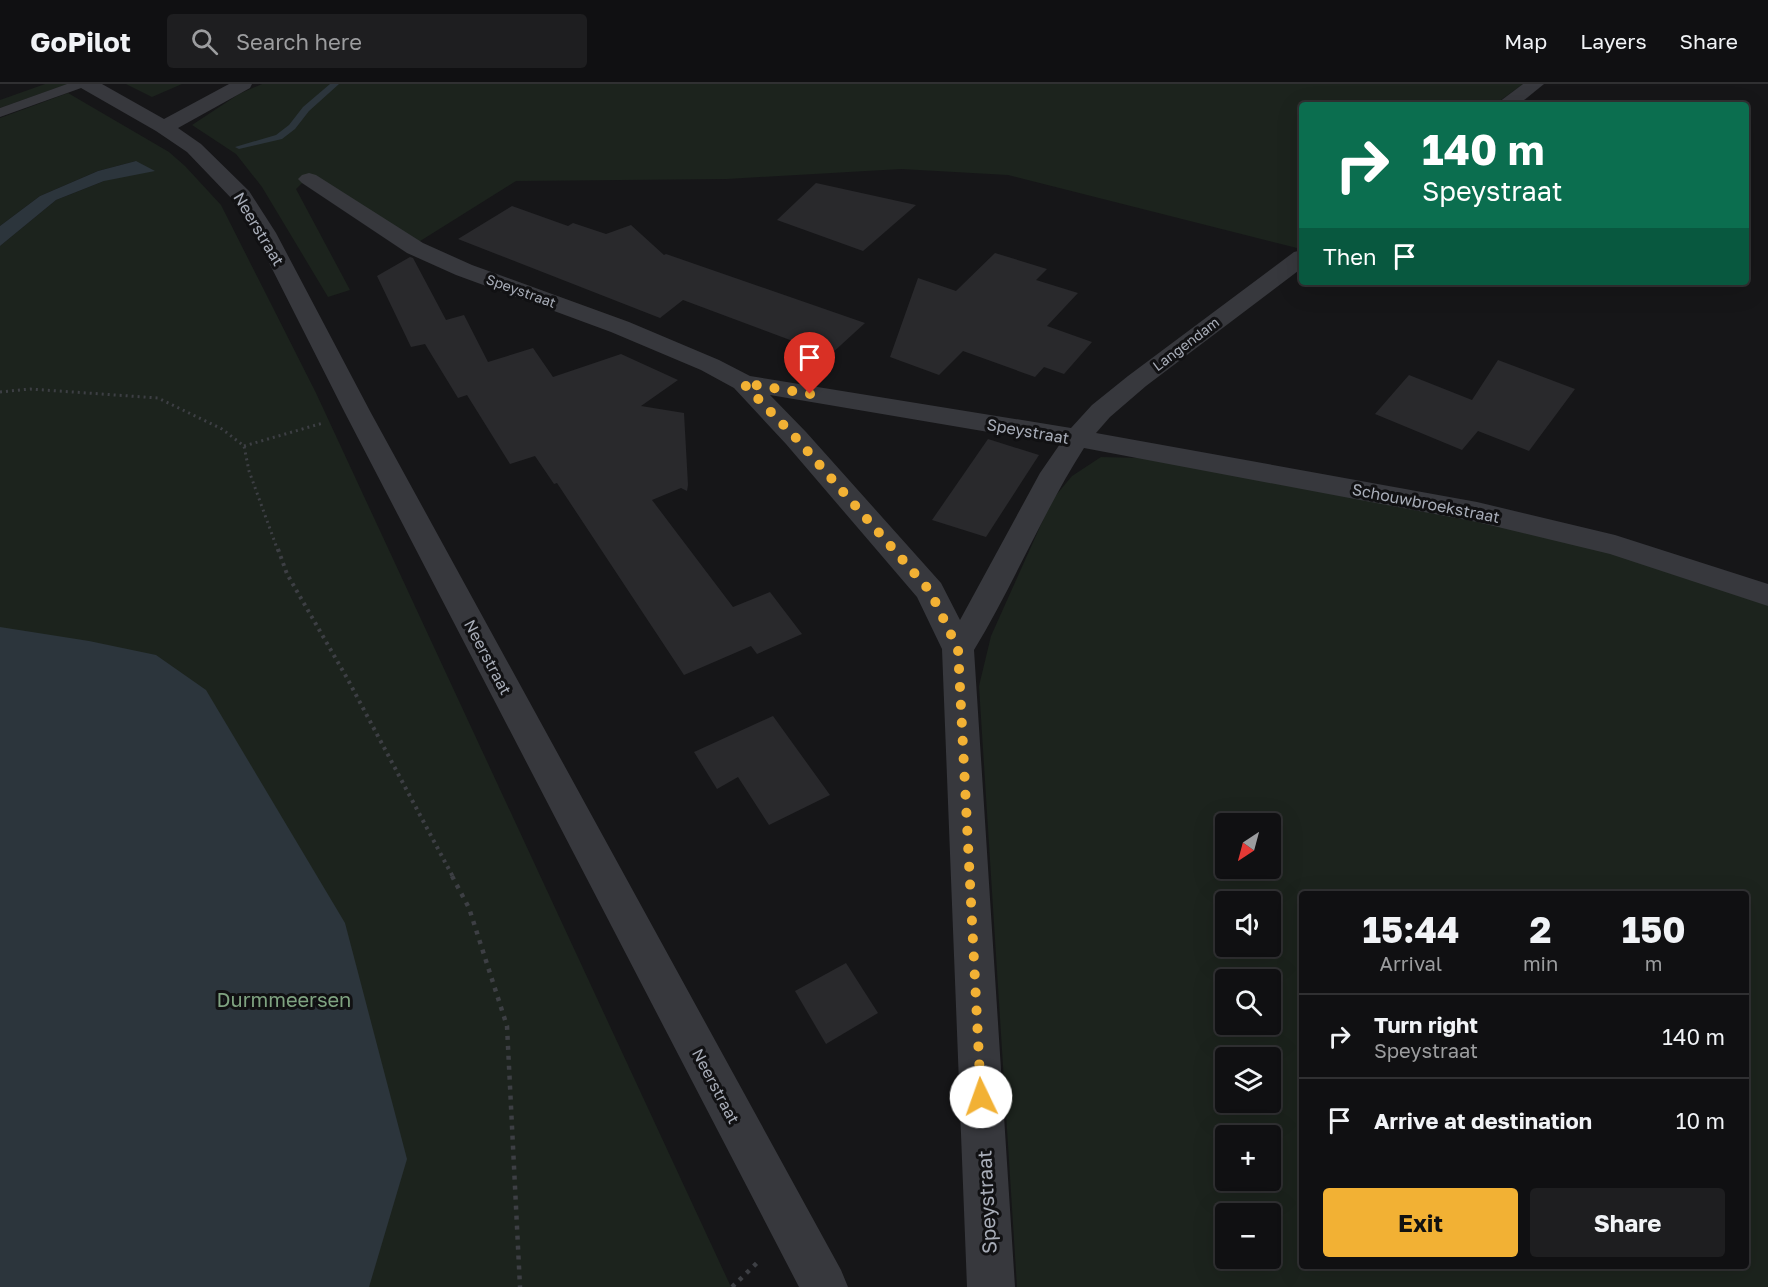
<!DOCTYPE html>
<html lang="en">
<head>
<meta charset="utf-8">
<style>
	:root { --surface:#101012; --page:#1e1e20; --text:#f1f3f6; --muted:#9c9d9f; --line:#303032; --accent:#f2b134 }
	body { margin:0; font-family:"Golos Text",sans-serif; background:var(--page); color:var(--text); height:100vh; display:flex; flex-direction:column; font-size:22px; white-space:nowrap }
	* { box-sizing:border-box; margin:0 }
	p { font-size:20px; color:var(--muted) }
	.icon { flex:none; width:33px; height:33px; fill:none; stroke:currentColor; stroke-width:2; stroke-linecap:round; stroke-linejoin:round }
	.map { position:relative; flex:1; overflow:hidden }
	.panel { position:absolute; left:1299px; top:807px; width:450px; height:378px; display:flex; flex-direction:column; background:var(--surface); border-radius:6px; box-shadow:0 6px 24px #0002,0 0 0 2px var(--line) }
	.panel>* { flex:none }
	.banner { position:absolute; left:1299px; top:18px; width:450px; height:183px; border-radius:6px; box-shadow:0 6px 24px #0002,0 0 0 2px var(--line); background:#0b6e4f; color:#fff; overflow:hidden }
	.needle { width:39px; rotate:216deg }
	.fabs { position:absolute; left:1215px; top:729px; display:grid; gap:12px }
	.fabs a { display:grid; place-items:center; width:66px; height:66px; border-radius:6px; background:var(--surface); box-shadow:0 6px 24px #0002,0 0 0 2px var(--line); font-size:30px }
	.pin { position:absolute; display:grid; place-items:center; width:51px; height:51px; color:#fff; margin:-62px -26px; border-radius:50% 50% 50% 0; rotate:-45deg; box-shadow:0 0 6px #0007 }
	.pin .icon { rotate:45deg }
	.me { position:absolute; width:66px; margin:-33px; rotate:357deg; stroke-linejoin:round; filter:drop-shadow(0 0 4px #0008) }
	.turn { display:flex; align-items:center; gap:21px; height:126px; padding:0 24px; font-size:27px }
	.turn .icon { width:78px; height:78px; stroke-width:2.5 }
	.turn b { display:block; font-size:42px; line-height:51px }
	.then { display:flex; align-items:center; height:57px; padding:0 24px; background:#0003; gap:12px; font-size:22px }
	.eta { display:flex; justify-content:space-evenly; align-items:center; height:102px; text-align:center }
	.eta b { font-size:36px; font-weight:700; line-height:42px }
	.cta { display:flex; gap:12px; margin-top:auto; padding:12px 24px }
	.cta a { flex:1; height:69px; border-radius:6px; background:var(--accent); color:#111; font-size:24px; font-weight:700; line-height:69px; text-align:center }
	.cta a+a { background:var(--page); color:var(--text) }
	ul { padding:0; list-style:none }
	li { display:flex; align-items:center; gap:18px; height:84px; padding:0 24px; border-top:2px solid var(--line) }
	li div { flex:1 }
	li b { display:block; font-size:22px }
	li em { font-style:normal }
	header { display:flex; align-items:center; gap:36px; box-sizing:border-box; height:84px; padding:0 30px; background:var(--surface); border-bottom:2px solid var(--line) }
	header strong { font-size:28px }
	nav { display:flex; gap:33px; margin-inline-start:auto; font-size:21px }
	.search { width:420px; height:54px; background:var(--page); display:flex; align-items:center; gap:15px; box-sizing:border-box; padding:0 21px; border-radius:6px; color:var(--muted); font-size:22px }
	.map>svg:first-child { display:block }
	.green { fill:#1c231d; fill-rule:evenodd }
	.water { fill:#2c353c }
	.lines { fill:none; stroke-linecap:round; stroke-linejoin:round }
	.stream { fill:#2c353c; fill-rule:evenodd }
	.building { fill:#29292c }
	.path-far2 { stroke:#3d3f44; stroke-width:3; stroke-dasharray:2 4; stroke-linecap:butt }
	.path-far1 { stroke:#3d3f44; stroke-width:4; stroke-dasharray:3 4.5; stroke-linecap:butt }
	.path { stroke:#3d3f44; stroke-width:4.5; stroke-dasharray:4 6; stroke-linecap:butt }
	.service { fill:#37383d; fill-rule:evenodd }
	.minor { fill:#37383d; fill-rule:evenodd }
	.route { stroke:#f2b134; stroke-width:10; stroke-dasharray:0 18 }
	.labels { text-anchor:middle; stroke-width:6; stroke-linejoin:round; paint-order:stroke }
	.far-street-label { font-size:14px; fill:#a8adb8; stroke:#111113 }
	.street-label { font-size:16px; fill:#a8adb8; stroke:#111113 }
	.near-park-label { font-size:20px; fill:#7fa381; stroke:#111113 }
	.near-street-label { font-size:20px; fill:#a8adb8; stroke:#111113 }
</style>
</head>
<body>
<header>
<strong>GoPilot</strong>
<div class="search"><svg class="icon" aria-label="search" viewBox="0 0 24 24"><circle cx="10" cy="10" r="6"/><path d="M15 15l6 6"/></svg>Search here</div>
<nav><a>Map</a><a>Layers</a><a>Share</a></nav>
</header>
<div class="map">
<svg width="1768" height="1203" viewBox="0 0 1768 1203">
	<rect width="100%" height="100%" fill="#161618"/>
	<g class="green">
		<path d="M45,0h23l-68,24v-8z"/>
		<path d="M126,0h56l-30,13z"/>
		<path d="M262,0h1261l-29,21h-192v139l-5,4 -289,-73 -107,-6 -174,10 -211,2 -99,62 -106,-69 -15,15 54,101 -22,7 -66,-110 -26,-33 -44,-29 47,-31z"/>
		<path d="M68,9l101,59 16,14 36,39 95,188 415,894h-731v-1041l56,-46 48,-19 32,-20 -38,10 -58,25 -40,30v-108z"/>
		<path d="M1101,373l39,1 336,61 137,34 155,52v682h-751l-38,-601 12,-50 61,-136 20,-24zM1226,740h44v44h-44zM1302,810h444v372h-444zM1226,818h44v44h-44zM1226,896h44v44h-44zM1226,974h44v44h-44zM1226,1052h44v44h-44zM1226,1130h44v44h-44z"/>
	</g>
	<g class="water">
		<path d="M136,77l19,10 -51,10 -48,19 -56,46v-20l40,-30 58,-25z"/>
		<path d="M0,543l89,14 67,14 50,35 139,233 62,236 -38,128h-369z"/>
	</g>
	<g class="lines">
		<path class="stream" d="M330,0h9l-30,27 -14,18 -13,10 -43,10 -4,-2 41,-12 13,-10 14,-18z"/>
	</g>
	<g class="building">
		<path d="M816,99l100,22 -53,46 -86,-31z"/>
		<path d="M512,122l56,20 5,-3 33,11 25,-9 33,30 2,-1 199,69 -35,32 -147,-55 -23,18 -202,-79z"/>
		<path d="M995,169l52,16 -11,11 42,13 -31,33 45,16 -28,32 -20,-7 -9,10 -72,-26 -24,24 -49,-18 28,-79 38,13z"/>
		<path d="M410,173l3,1 33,62 18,-5 24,47 45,-14 20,29 68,-23 57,26 -37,26 43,7 4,72 -1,6 -6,-3 -29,12 81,107 37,-15 32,42 -45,20 -6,-8 -67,29 -127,-192 -3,1 -19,-28 -25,8 -43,-69 -9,3 -33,-54 -14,3 -34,-71z"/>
		<path d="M1498,276l77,29 -46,62 -51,-20 -16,19 -87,-36 34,-39 63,25z"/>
		<path d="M988,355l51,16 -53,82 -54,-17z"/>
		<path d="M773,632l57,79 -61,30 -31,-48 -21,12 -23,-37z"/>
		<path d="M846,879l32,50 -52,31 -31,-53z"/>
	</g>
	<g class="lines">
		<g class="path-far2">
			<path d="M0,308l30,-3 128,9 64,31 22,17 5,25 29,80"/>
			<path d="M244,362l79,-23"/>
		</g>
		<path class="path-far1" d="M278,465l9,25 60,104 106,199"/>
		<g class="path">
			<path d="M452,792l17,32 38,118 13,261"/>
			<path d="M732,1203l26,-25"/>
		</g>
		<path class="service" d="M67,0h18l-1,3 -84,30v-9z"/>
		<g class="minor">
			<path d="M79,0h23l62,35 65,-35h23l-2,4 -72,40 23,16 48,47 27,42 95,180 470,857 7,17h-49l-454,-874 -91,-180 -21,-33 -46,-48 -31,-21 -75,-43z"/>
			<path d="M1523,0h21l-26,21h-23z"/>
			<path d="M309,89l7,2 107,68 49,22 157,57 90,38 31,16 321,52 21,-23 36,-29 166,-124 8,-2v18l-156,118 -36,31 -14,16 381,69 138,33 153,49v22l-158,-52 -133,-32 -393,-74c-41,64 -70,136 -110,202l41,637h-48l-25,-638 -25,-52 -131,-153 -52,-56 -33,-18 -90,-38 -155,-57 -49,-22 -105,-70 -4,-4 4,-4zM770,311l290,49 -20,29 -80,147 -19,-37 -135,-151z"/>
		</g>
	</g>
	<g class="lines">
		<path class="route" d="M810,310l-67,-11 53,55 134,153 28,58 23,448"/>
	</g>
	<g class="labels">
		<g class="far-street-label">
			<text transform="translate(521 207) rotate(20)" y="5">Speystraat</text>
			<text transform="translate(1186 260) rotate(-37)" y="5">Langendam</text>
		</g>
		<g class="street-label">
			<text transform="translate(259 145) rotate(59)" y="6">Neerstraat</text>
			<text transform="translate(1028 347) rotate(10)" y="6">Speystraat</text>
			<text transform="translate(1426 419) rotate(11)" y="6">Schouwbroekstraat</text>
			<text transform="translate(488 573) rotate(62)" y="6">Neerstraat</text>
			<text transform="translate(716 1002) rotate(62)" y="6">Neerstraat</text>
		</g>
		<g class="near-park-label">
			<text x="284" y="923">Durmmeersen</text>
		</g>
		<g class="near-street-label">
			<text transform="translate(987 1118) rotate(-93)" y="7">Speystraat</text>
		</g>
	</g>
</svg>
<div class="fabs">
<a><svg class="needle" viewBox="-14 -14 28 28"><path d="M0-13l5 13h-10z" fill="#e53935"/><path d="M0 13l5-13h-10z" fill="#9c9d9f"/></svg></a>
<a><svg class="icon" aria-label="sound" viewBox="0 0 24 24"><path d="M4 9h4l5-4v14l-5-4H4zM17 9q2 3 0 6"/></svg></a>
<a><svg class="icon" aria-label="search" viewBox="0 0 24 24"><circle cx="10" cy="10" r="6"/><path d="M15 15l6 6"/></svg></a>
<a><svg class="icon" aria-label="layers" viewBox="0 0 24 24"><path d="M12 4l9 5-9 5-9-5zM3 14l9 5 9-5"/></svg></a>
<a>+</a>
<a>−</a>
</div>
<div class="pin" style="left:810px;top:310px;background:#d93025"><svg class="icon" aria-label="arrive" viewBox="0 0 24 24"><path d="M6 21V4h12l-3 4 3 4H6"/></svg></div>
<svg class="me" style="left:981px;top:1013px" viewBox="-20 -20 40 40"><circle r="19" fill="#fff"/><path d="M0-13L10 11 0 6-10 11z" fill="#f2b134"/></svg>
<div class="banner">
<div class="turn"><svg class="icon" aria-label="right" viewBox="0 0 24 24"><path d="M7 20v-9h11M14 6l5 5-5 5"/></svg><div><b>140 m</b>Speystraat</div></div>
<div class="then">Then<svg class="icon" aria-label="arrive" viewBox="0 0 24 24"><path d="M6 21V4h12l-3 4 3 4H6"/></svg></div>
</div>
<section class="panel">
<div class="eta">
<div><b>15:44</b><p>Arrival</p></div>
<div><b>2</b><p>min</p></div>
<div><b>150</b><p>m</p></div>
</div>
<ul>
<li><svg class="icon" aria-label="right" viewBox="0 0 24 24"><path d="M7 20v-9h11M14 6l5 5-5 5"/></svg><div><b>Turn right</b><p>Speystraat</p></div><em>140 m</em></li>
<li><svg class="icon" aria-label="arrive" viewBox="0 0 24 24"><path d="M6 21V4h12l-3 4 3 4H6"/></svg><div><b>Arrive at destination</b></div><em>10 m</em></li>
</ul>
<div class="cta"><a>Exit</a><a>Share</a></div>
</section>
</div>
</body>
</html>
